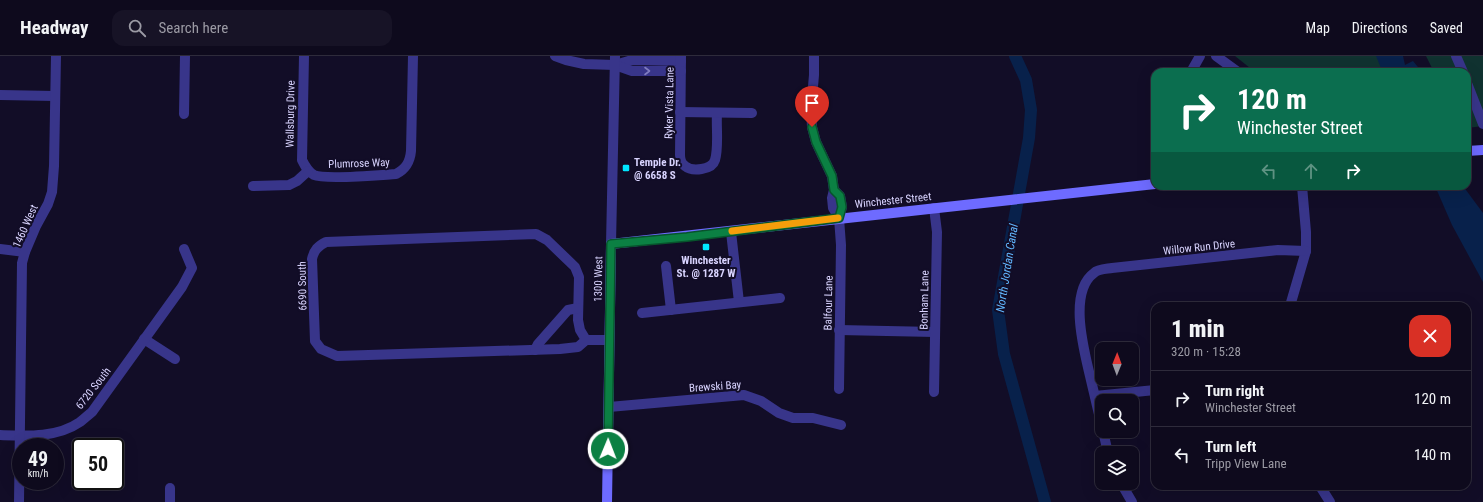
<!DOCTYPE html>
<html lang="en">
<head>
<meta charset="utf-8">
<style>
	:root { --surface:#0e0a1d; --page:#171326; --text:#f1f3f6; --muted:#9b9aa4; --line:#2e2b3b }
	body { margin:0; font-family:"Roboto Condensed",sans-serif; background:var(--page); color:var(--text); height:100vh; display:flex; flex-direction:column; font-size:15px; white-space:nowrap }
	* { box-sizing:border-box; margin:0 }
	p { font-size:13px; color:var(--muted) }
	.icon { flex:none; width:22px; height:22px; fill:none; stroke:currentColor; stroke-width:2; stroke-linecap:round; stroke-linejoin:round }
	.map { position:relative; flex:1; overflow:hidden }
	.side { position:absolute; left:1151px; top:246px; width:320px; height:188px; display:flex; flex-direction:column; background:var(--surface); border-radius:12px; box-shadow:0 4px 16px #0002,0 0 0 1px var(--line) }
	.side>* { flex:none }
	.hud { position:absolute; left:1151px; top:12px; width:320px; height:122px; border-radius:12px; box-shadow:0 4px 16px #0002,0 0 0 1px var(--line); background:#0b6e4f; color:#fff; overflow:hidden }
	.needle { width:26px; rotate:1deg }
	.tools { position:absolute; left:1095px; top:286px; display:grid; gap:8px }
	.tools a { display:grid; place-items:center; width:44px; height:44px; border-radius:8px; background:var(--surface); box-shadow:0 4px 16px #0002,0 0 0 1px var(--line); font-size:20px }
	.speed { position:absolute; left:12px; top:382px; display:flex; gap:8px; font-size:20px; font-weight:700; text-align:center }
	.speed>* { display:grid; place-content:center; width:52px; height:52px; border-radius:50%; background:var(--surface); box-shadow:0 4px 16px #0002,0 0 0 1px var(--line); line-height:1 }
	.speed small { font-size:10px; font-weight:400 }
	.speed .limit { border:2px solid #111; border-radius:6px; background:#fff; color:#111 }
	.pin { position:absolute; display:grid; place-items:center; width:34px; height:34px; color:#fff; margin:-41px -17px; border-radius:50% 50% 50% 0; rotate:-45deg; box-shadow:0 0 4px #0007 }
	.pin .icon { rotate:45deg }
	.me { position:absolute; width:44px; margin:-22px; rotate:1deg; stroke-linejoin:round; filter:drop-shadow(0 0 3px #0008) }
	.turn { display:flex; align-items:center; gap:14px; height:84px; padding:0 20px; font-size:18px }
	.turn .icon { width:52px; height:52px; stroke-width:2.5 }
	.turn b { display:block; font-size:28px; line-height:34px }
	.lanes { display:flex; align-items:center; height:38px; padding:0 20px; background:#0003; justify-content:center; gap:20px; direction:ltr }
	.lanes .off { opacity:.35 }
	.round { display:grid; place-items:center; flex:none; width:42px; height:42px; border-radius:12px; background:var(--page) }
	.overview { display:flex; align-items:center; justify-content:space-between; height:68px; padding:0 20px }
	h1 { font-size:24px; font-weight:800; line-height:30px }
	ul { padding:0; list-style:none }
	li { display:flex; align-items:center; gap:12px; height:56px; padding:0 20px; border-top:1px solid var(--line) }
	li div { flex:1 }
	li b { display:block; font-size:15px }
	li em { font-style:normal }
	header { display:flex; align-items:center; gap:24px; box-sizing:border-box; height:56px; padding:0 20px; background:var(--surface); border-bottom:1px solid var(--line) }
	header strong { font-size:19px }
	nav { display:flex; gap:22px; margin-inline-start:auto; font-size:14px }
	.search { width:280px; height:36px; background:var(--page); display:flex; align-items:center; gap:10px; box-sizing:border-box; padding:0 14px; border-radius:12px; color:var(--muted); font-size:15px }
	.map>svg:first-child { display:block }
	.green { fill:#103230 }
	.water { fill:#08214b }
	.lines { fill:none; stroke-linecap:round; stroke-linejoin:round }
	.canal { stroke:#08214b; stroke-width:12 }
	.minor { stroke:#38358a; stroke-width:10 }
	.tertiary { stroke:#38358a; stroke-width:10 }
	.secondary { stroke:#6e6bff; stroke-width:10 }
	.oneway { stroke:#807dbf }
	.route-casing { stroke:#07532c; stroke-width:10 }
	.route { stroke:#0b8043; stroke-width:7 }
	.slow { stroke:#f59e0b; stroke-width:7 }
	.poi-dot { fill:#00e6ff; stroke:#120d27; stroke-width:1.5 }
	.labels { text-anchor:middle; stroke-width:4; stroke-linejoin:round; paint-order:stroke }
	.street-label { font-size:11px; fill:#d9d4ff; stroke:#120d27 }
	.poi-label { font-size:11px; font-weight:bold; fill:#d9d4ff; stroke:#120d27; text-anchor:start }
	.water-label { font-size:12px; font-style:italic; fill:#62b7ff; stroke:#120d27 }
</style>
</head>
<body>
<header>
<strong>Headway</strong>
<div class="search"><svg class="icon" aria-label="search" viewBox="0 0 24 24"><circle cx="10" cy="10" r="6"/><path d="M15 15l6 6"/></svg>Search here</div>
<nav><a>Map</a><a>Directions</a><a>Saved</a></nav>
</header>
<div class="map">
<svg width="1483" height="446" viewBox="0 0 1483 446">
	<rect width="100%" height="100%" fill="#120d27"/>
	<g class="green">
		<path d="M1235,0h155l9,16h-144z"/>
		<path d="M1426,0h57v70l-16,2v-56h-33z"/>
	</g>
	<g class="water">
		<path d="M1376,0h27l2,9 8,-4 9,11h-37l-4,-4z"/>
		<path d="M1435,130h28l20,27v69l-31,-57z"/>
	</g>
	<g class="lines">
		<path class="canal" d="M1015,0l11,24 5,30 -2,28 -31,172 6,44 41,148"/>
		<g class="minor">
			<path d="M304,0l-2,104c3,6 6,12 12,15 11,5 66,0 82,-1 10,-5 14,-12 15,-23l2,-95"/>
			<path d="M555,0l11,4 18,4 31,1 17,-5 49,1"/>
			<path d="M681,0l-1,99c0,4 2,9 5,11 7,6 27,4 30,-6 4,-13 1,-33 2,-47"/>
			<path d="M814,0v19l-3,34 1,18 4,15 16,34 2,14 -2,8 1,10 6,10"/>
			<path d="M1216,0l22,16"/>
			<path d="M615,9l17,6h49"/>
			<path d="M1191,16l9,-16"/>
			<path d="M0,39l55,1"/>
			<path d="M680,56l72,1"/>
			<path d="M184,58l1,-58"/>
			<path d="M253,130l36,-1 8,-4 11,-10"/>
			<path d="M834,134l6,6 2,11 -3,11 2,27 -2,144"/>
			<path d="M731,176l8,70"/>
			<path d="M0,193l25,3"/>
			<path d="M666,210l5,44"/>
			<path d="M1290,250l16,-55v-19l-4,-46"/>
			<path d="M642,257l138,-15"/>
			<path d="M839,274l96,2"/>
			<path d="M144,283l31,20"/>
			<path d="M586,284l-8,7 -18,2 -223,7 -16,-7 -6,-8 -3,-82c2,-9 6,-13 14,-17l210,-8 11,6 28,27 4,10 -1,43 2,10 6,10h23"/>
			<path d="M535,294l3,-6 30,-34 10,-2"/>
			<path d="M934,336l3,-160 -3,-24"/>
			<path d="M1095,340l60,-6"/>
			<path d="M609,351l135,-12 17,6 18,12 14,5h20l28,7"/>
			<path d="M1102,371c-4,-17 -8,-34 -12,-51 -6,-26 -22,-84 4,-103 4,-4 12,-4 18,-5l166,-18 28,1"/>
			<path d="M1103,375l5,22"/>
			<path d="M0,379c26,1 57,3 80,-13 4,-3 8,-7 12,-10l90,-125 10,-19 -8,-19"/>
			<path d="M1121,427l11,19"/>
			<path d="M1320,430l10,16"/>
			<path d="M19,446l3,-239 3,-11 11,-26 12,-22 4,-12 2,-26 2,-110"/>
			<path d="M170,446v-14"/>
		</g>
		<g class="tertiary">
			<path d="M1456,0l7,16"/>
			<path d="M1467,27l16,41"/>
			<path d="M611,188l4,-188"/>
		</g>
		<g class="secondary">
			<path d="M1467,95l16,-1"/>
			<path d="M607,446l4,-258 544,-60"/>
		</g>
	</g>
	<defs><path id="oneway-chevron" d="M-2-3.5L2.5 0L-2 3.5" fill="none" stroke-width="1.6" stroke-linecap="round" stroke-linejoin="round"/></defs>
	<use class="oneway" href="#oneway-chevron" transform="translate(647 15)"/>
	<g class="lines">
		<g class="route-casing">
			<path id="route" d="M608,393l3,-205 76,-7 152,-19 3,-11 -2,-11 -6,-6 -2,-14 -16,-34 -4,-15"/>
		</g>
		<use href="#route" class="route"/>
		<path class="slow" d="M732,175l106,-13"/>
	</g>
	<g class="poi-dot">
		<rect x="622" y="108" width="8" height="8" rx="2"/>
		<rect x="702" y="187" width="8" height="8" rx="2"/>
	</g>
	<g class="labels">
		<g class="street-label">
			<text transform="translate(669 47) rotate(-89)" y="4">Ryker Vista Lane</text>
			<text transform="translate(290 58) rotate(-89)" y="4">Wallsburg Drive</text>
			<text transform="translate(359 107) rotate(-2)" y="4">Plumrose Way</text>
			<text transform="translate(893 144) rotate(-6)" y="4">Winchester Street</text>
			<text transform="translate(25 170) rotate(-66)" y="4">1460 West</text>
			<text transform="translate(1199 191) rotate(-6)" y="4">Willow Run Drive</text>
			<text transform="translate(598 223) rotate(-89)" y="4">1300 West</text>
			<text transform="translate(302 230) rotate(-91)" y="4">6690 South</text>
			<text transform="translate(924 244) rotate(-89)" y="4">Bonham Lane</text>
			<text transform="translate(828 247) rotate(-89)" y="4">Balfour Lane</text>
			<text transform="translate(715 330) rotate(-4)" y="4">Brewski Bay</text>
			<text transform="translate(93 332) rotate(-52)" y="4">6720 South</text>
		</g>
		<g class="poi-label">
			<text x="634" y="110">Temple Dr.<tspan x="634" dy="13">@ 6658 S</tspan></text>
			<text x="706" y="208" text-anchor="middle">Winchester<tspan x="706" dy="13">St. @ 1287 W</tspan></text>
		</g>
		<g class="water-label">
			<text transform="translate(1007 212) rotate(-81)" y="4">North Jordan Canal</text>
		</g>
	</g>
</svg>
<div class="tools">
<a><svg class="needle" viewBox="-14 -14 28 28"><path d="M0-13l5 13h-10z" fill="#e53935"/><path d="M0 13l5-13h-10z" fill="#9b9aa4"/></svg></a>
<a><svg class="icon" aria-label="search" viewBox="0 0 24 24"><circle cx="10" cy="10" r="6"/><path d="M15 15l6 6"/></svg></a>
<a><svg class="icon" aria-label="layers" viewBox="0 0 24 24"><path d="M12 4l9 5-9 5-9-5zM3 14l9 5 9-5"/></svg></a>
</div>
<div class="speed"><div>49<small>km/h</small></div><div class="limit">50</div></div>
<div class="pin" style="left:812px;top:71px;background:#d93025"><svg class="icon" aria-label="arrive" viewBox="0 0 24 24"><path d="M6 21V4h12l-3 4 3 4H6"/></svg></div>
<svg class="me" style="left:608px;top:393px" viewBox="-20 -20 40 40"><circle r="17" fill="#0b8043" stroke="#fff" stroke-width="3"/><path d="M0-11L8 9 0 5-8 9z" fill="#fff"/></svg>
<div class="hud">
<div class="turn"><svg class="icon" aria-label="right" viewBox="0 0 24 24"><path d="M7 20v-9h11M14 6l5 5-5 5"/></svg><div><b>120 m</b>Winchester Street</div></div>
<div class="lanes"><svg class="icon off" aria-label="left" viewBox="0 0 24 24"><path d="M17 20v-9H6M10 6l-5 5 5 5"/></svg><svg class="icon off" aria-label="ahead" viewBox="0 0 24 24"><path d="M12 20V5M6 11l6-6 6 6"/></svg><svg class="icon" aria-label="right" viewBox="0 0 24 24"><path d="M7 20v-9h11M14 6l5 5-5 5"/></svg></div>
</div>
<section class="side">
<div class="overview"><div><h1>1 min</h1><p>320 m · 15:28</p></div><a class="round" style="background:#d93025;color:#fff"><svg class="icon" aria-label="close" viewBox="0 0 24 24"><path d="M6 6l12 12M18 6L6 18"/></svg></a></div>
<ul>
<li><svg class="icon" aria-label="right" viewBox="0 0 24 24"><path d="M7 20v-9h11M14 6l5 5-5 5"/></svg><div><b>Turn right</b><p>Winchester Street</p></div><em>120 m</em></li>
<li><svg class="icon" aria-label="left" viewBox="0 0 24 24"><path d="M17 20v-9H6M10 6l-5 5 5 5"/></svg><div><b>Turn left</b><p>Tripp View Lane</p></div><em>140 m</em></li>
</ul>
</section>
</div>
</body>
</html>
